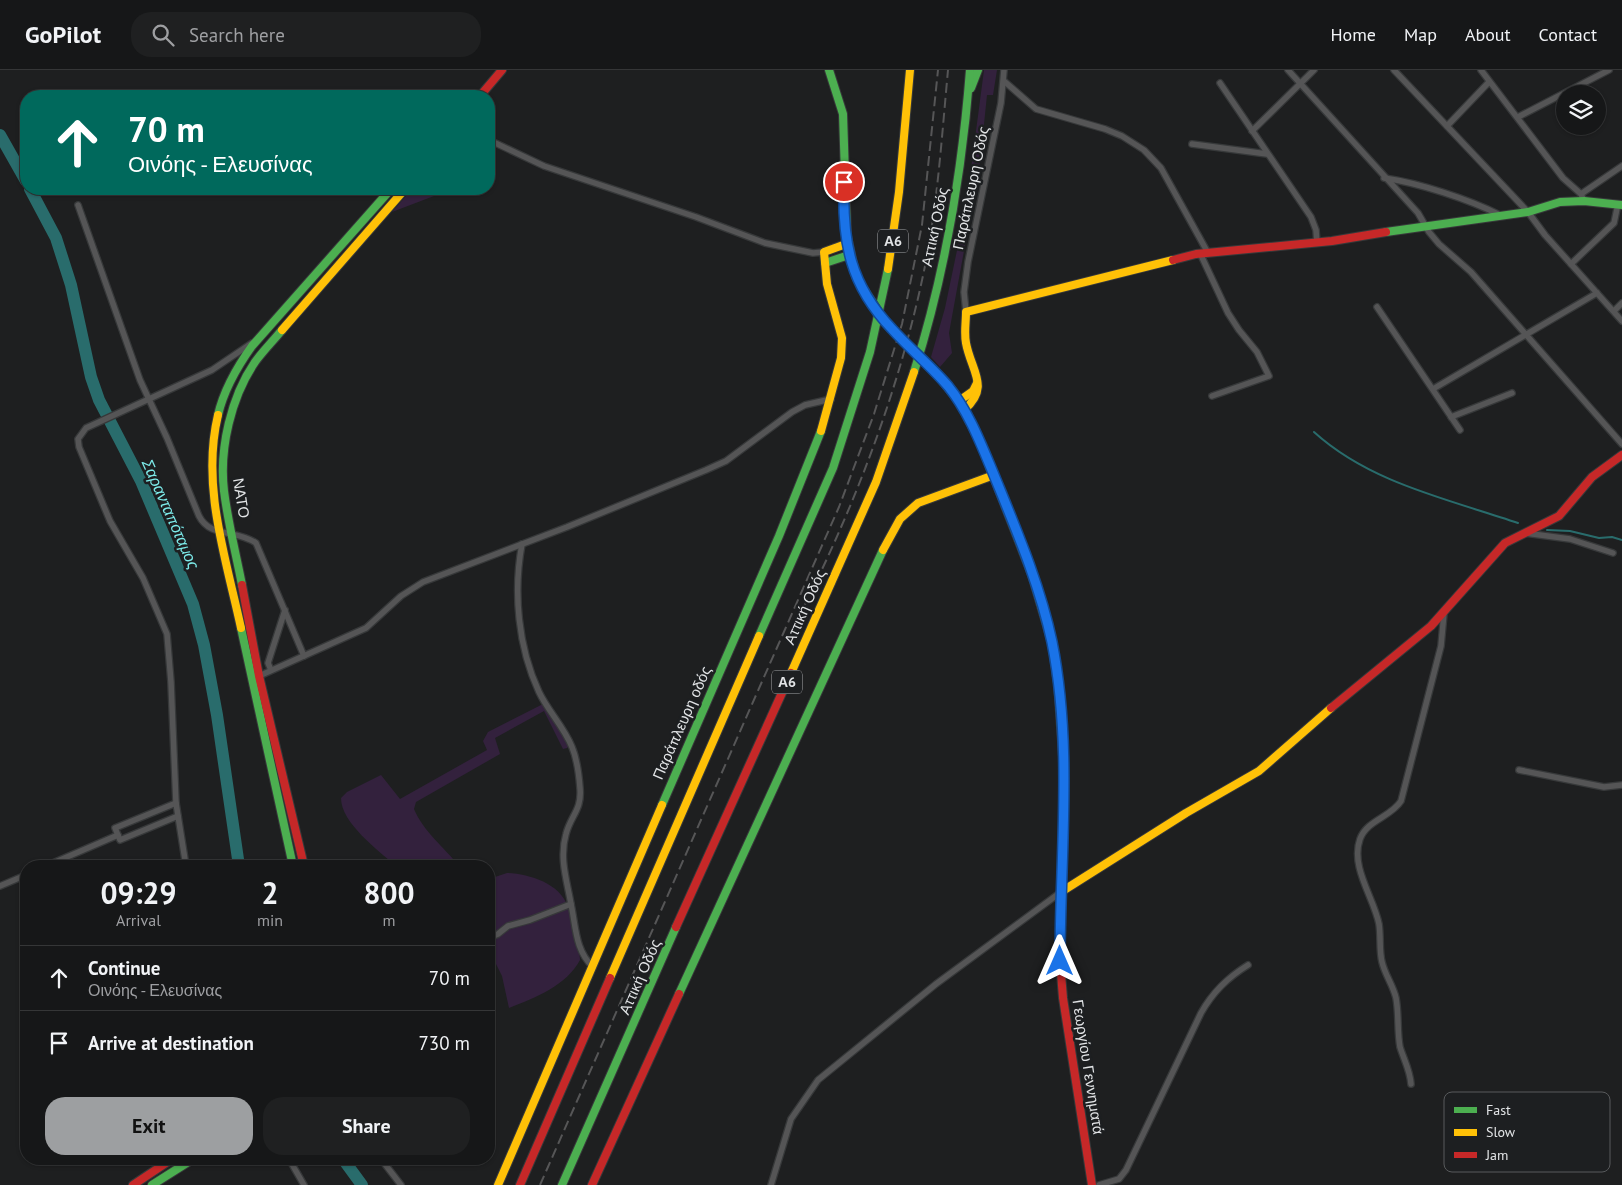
<!DOCTYPE html>
<html lang="en">
<head>
<meta charset="utf-8">
<style>
	:root { --surface:#161718; --page:#1f2021; --text:#f1f3f6; --muted:#9e9fa2; --line:#353637; --accent:#9d9fa1 }
	body { margin:0; font-family:"PT Sans",sans-serif; background:var(--page); color:var(--text); height:100vh; display:flex; flex-direction:column; font-size:19px; white-space:nowrap }
	* { box-sizing:border-box; margin:0 }
	p { font-size:16px; color:var(--muted) }
	.icon { flex:none; width:28px; height:28px; fill:none; stroke:currentColor; stroke-width:2; stroke-linecap:round; stroke-linejoin:round }
	.map { position:relative; flex:1; overflow:hidden }
	.panel { position:absolute; left:20px; top:790px; width:475px; height:305px; display:flex; flex-direction:column; background:var(--surface); border-radius:20px; box-shadow:0 1px 4px #0004,0 0 0 1px var(--line) }
	.panel>* { flex:none }
	.hud { position:absolute; left:20px; top:20px; width:475px; height:105px; border-radius:20px; box-shadow:0 1px 4px #0004,0 0 0 1px var(--line); background:#00695c; color:#fff; overflow:hidden }
	.controls { position:absolute; left:1556px; top:15px; display:grid; gap:10px }
	.controls a { display:grid; place-items:center; width:50px; height:50px; border-radius:50%; background:var(--surface); box-shadow:0 1px 4px #0004,0 0 0 1px var(--line); font-size:25px }
	.pin { position:absolute; display:grid; place-items:center; width:42px; height:42px; color:#fff; margin:-21px; border:2px solid #fff; border-radius:50%; box-shadow:0 1px 5px #0007 }
	.me { position:absolute; width:55px; margin:-28px; rotate:0deg; stroke-linejoin:round; filter:drop-shadow(0 0 4px #0008) }
	.turn { display:flex; align-items:center; gap:18px; height:105px; padding:0 25px; font-size:22px }
	.turn .icon { width:65px; height:65px; stroke-width:2.5 }
	.turn b { display:block; font-size:35px; line-height:42px }
	.eta { display:flex; justify-content:space-evenly; align-items:center; height:85px; text-align:center }
	.eta b { font-size:30px; font-weight:600; line-height:35px }
	.button { display:flex; gap:10px; margin-top:auto; padding:10px 25px }
	.button a { flex:1; height:58px; border-radius:20px; background:var(--accent); color:#111; font-size:20px; font-weight:600; line-height:58px; text-align:center }
	.button a+a { background:var(--page); color:var(--text) }
	ul { padding:0; list-style:none }
	li { display:flex; align-items:center; gap:15px; height:65px; padding:0 25px; border-top:1px solid var(--line) }
	li div { flex:1 }
	li b { display:block; font-size:19px }
	li em { font-style:normal }
	header { display:flex; align-items:center; gap:30px; box-sizing:border-box; height:70px; padding:0 25px; background:var(--surface); border-bottom:1px solid var(--line) }
	header strong { font-size:24px }
	nav { display:flex; gap:28px; margin-inline-start:auto; font-size:18px }
	.search { width:350px; height:45px; background:var(--page); display:flex; align-items:center; gap:12px; box-sizing:border-box; padding:0 18px; border-radius:20px; color:var(--muted); font-size:19px }
	.map>svg:first-child { display:block }
	.green { fill:#33213d }
	.lines { fill:none; stroke-linecap:round; stroke-linejoin:round }
	.stream { stroke:#296c6c; stroke-width:2 }
	.river { stroke:#296c6c; stroke-width:12 }
	.street-casing { stroke:#37393a; stroke-width:8 }
	.fast-casing { stroke:#37393a; stroke-width:10 }
	.slow-casing { stroke:#37393a; stroke-width:10 }
	.jam-casing { stroke:#37393a; stroke-width:10 }
	.street { stroke:#555556; stroke-width:5.5 }
	.fast { stroke:#4caf50; stroke-width:8 }
	.slow { stroke:#ffc107; stroke-width:8 }
	.jam { stroke:#c62828; stroke-width:8 }
	.rail { stroke:#565657; stroke-width:2; stroke-dasharray:10 5; stroke-linecap:butt }
	.fast-bridge-casing { stroke:#37393a; stroke-width:10; stroke-linecap:butt }
	.fast-bridge { stroke:#4caf50; stroke-width:8 }
	.route-casing { stroke:#114b97; stroke-width:12 }
	.route { stroke:#1a73e8; stroke-width:9 }
	.labels { text-anchor:middle; stroke-width:5; stroke-linejoin:round; paint-order:stroke }
	.shield { fill:#1d1f21; stroke:#a7a9ab; stroke-width:1 }
	.shield-label { font-size:14px; font-weight:bold; fill:#e2e4e6 }
	.street-label { font-size:15px; fill:#e2e4e6; stroke:#1d1f21 }
	.water-label { font-size:16px; font-style:italic; fill:#7debea; stroke:#1d1f21 }
	.key { fill:#1d1f21; stroke:#585a5c; stroke-width:1 }
	.key-label { font-size:14px; fill:#e2e4e6 }
</style>
</head>
<body>
<header>
<strong>GoPilot</strong>
<div class="search"><svg class="icon" aria-label="search" viewBox="0 0 24 24"><circle cx="10" cy="10" r="6"/><path d="M15 15l6 6"/></svg>Search here</div>
<nav><a>Home</a><a>Map</a><a>About</a><a>Contact</a></nav>
</header>
<div class="map">
<svg width="1622" height="1115" viewBox="0 0 1622 1115">
	<rect width="100%" height="100%" fill="#1e1f20"/>
	<g class="green">
		<path d="M984,0h13l-4,25h-6l-7,68 -31,170 3,20 -12,14 -9,-10 14,-49 21,-101z"/>
		<path d="M412,119h20l2,7 -42,16z"/>
		<path d="M543,634l23,33 3,9 -2,2 -4,1 -19,-38 -49,27 5,16 -84,48 -2,7c9,22 30,38 45,57h-63c-18,-16 -55,-43 -55,-68l6,-6 34,-17 19,24 87,-49 -4,-9 5,-9z"/>
		<path d="M507,803c22,1 53,10 61,34 4,9 3,20 6,30 2,8 6,14 6,23 -13,25 -45,38 -71,48l-7,-32 -13,-26v-71z"/>
	</g>
	<g class="lines">
		<g class="stream">
			<path d="M1314,362c56,51 134,67 204,91"/>
			<path d="M1547,460l23,1 29,7 13,-1 10,3"/>
		</g>
		<g class="river">
			<path d="M0,65l26,46"/>
			<path d="M30,119l26,49 15,47 20,92 8,23 42,81 52,123 11,41 13,70 22,151"/>
			<path d="M343,1089l19,26"/>
		</g>
		<g class="street-casing">
			<g id="street">
				<path d="M1288,0l130,143 11,19 10,12 32,28 151,172"/>
				<path d="M1394,0l134,142 17,23 77,86"/>
				<path d="M1481,0l82,108 18,16 3,7"/>
				<path d="M1004,11l32,28 69,20 17,7 22,14 17,18 47,85"/>
				<path d="M1220,13l91,134 5,13 1,13"/>
				<path d="M1518,47l91,-47"/>
				<path d="M1447,56l42,-44"/>
				<path d="M1252,61l62,-61"/>
				<path d="M489,70l55,26 152,51 69,26 48,10 11,-1"/>
				<path d="M1192,74l75,10"/>
				<path d="M1384,108c35,5 84,21 116,37"/>
				<path d="M1581,124l41,-28"/>
				<path d="M78,135l62,175 27,58 32,78c11,22 37,13 57,27l48,113"/>
				<path d="M1200,183l28,60 11,17 18,22 12,24 -57,20"/>
				<path d="M1571,194l43,-41 4,-19"/>
				<path d="M1377,237l83,123"/>
				<path d="M1614,241l8,-8"/>
				<path d="M966,242l-2,-20 4,-30 33,-159 3,-33"/>
				<path d="M1433,319l164,-96"/>
				<path d="M1451,347l61,-24"/>
				<path d="M1525,463l45,6 43,14"/>
				<path d="M522,474c-9,48 -4,103 17,148 9,19 25,35 33,55 5,12 7,28 8,41 2,22 -9,27 -14,46 -7,24 1,47 5,70 5,23 4,46 22,63"/>
				<path d="M271,600l-3,-7 17,-53"/>
				<path d="M259,606l107,-48 35,-32 22,-14 144,-55 139,-57 20,-9 66,-49 13,-7 26,-6"/>
				<path d="M1519,700l85,17 18,-2"/>
				<path d="M176,733l-61,25 5,12 58,-24"/>
				<path d="M46,796l72,-31"/>
				<path d="M186,796l-10,-63 -5,-121 -4,-48 -24,-56 -33,-57 -31,-74 -1,-8 8,-11 126,-58 40,-27"/>
				<path d="M0,816l26,-11"/>
				<path d="M489,868l9,-4 10,-8 22,-6 41,-16"/>
				<path d="M1411,1014c-1,-14 -7,-24 -11,-37 -3,-16 -1,-33 -4,-49 -3,-13 -11,-23 -14,-36 -3,-12 -1,-25 -3,-38 -5,-26 -29,-57 -19,-85 7,-19 31,-22 41,-38l40,-155 3,-33"/>
				<path d="M289,1089l15,26"/>
				<path d="M381,1089l20,26"/>
				<path d="M771,1115l20,-66 27,-39 118,-96 125,-92"/>
				<path d="M1099,1115l20,-6 7,-9 75,-157c12,-21 26,-35 47,-48"/>
			</g>
		</g>
		<g class="fast-casing">
			<g id="fast">
				<path d="M829,0l14,44 4,122 9,41"/>
				<path d="M971,18l7,-18"/>
				<path d="M1386,162l142,-20 32,-10 24,-1 38,4"/>
				<path d="M825,193l24,-8"/>
				<path d="M914,302c31,-98 48,-199 56,-302"/>
				<path d="M940,308l19,23 22,43 51,131 20,68 6,41 6,87 -2,102"/>
				<path d="M218,345c6,-26 19,-48 34,-69l139,-157"/>
				<path d="M242,515c-6,-31 -14,-62 -18,-94 -5,-42 7,-94 31,-129 8,-11 18,-21 27,-32"/>
				<path d="M241,558l52,238"/>
				<path d="M759,566l74,-168 37,-116 18,-83"/>
				<path d="M662,735l117,-269 42,-105"/>
				<path d="M679,924l204,-444"/>
				<path d="M152,1115l41,-26"/>
				<path d="M562,1115l114,-258"/>
			</g>
		</g>
		<g class="slow-casing">
			<g id="slow">
				<path d="M888,199l11,-77 11,-122"/>
				<path d="M282,260l123,-141"/>
				<path d="M959,331l14,-10 4,-8"/>
				<path d="M964,340c27,-23 7,-39 2,-67 -2,-10 0,-21 0,-31l207,-52"/>
				<path d="M218,345c-17,71 8,143 23,213"/>
				<path d="M821,361l20,-73 1,-20 -15,-54 -3,-32 22,-8"/>
				<path d="M883,480l17,-31 18,-16 76,-28"/>
				<path d="M791,603l85,-191 38,-110"/>
				<path d="M1061,822l125,-79 73,-42 72,-63"/>
				<path d="M610,908l149,-342"/>
				<path d="M498,1115l164,-380"/>
			</g>
		</g>
		<g class="jam-casing">
			<g id="jam">
				<path d="M480,26l22,-26"/>
				<path d="M1173,190l23,-6 136,-13 54,-9"/>
				<path d="M242,515l17,91 45,190"/>
				<path d="M1331,638l100,-82 74,-83 54,-27 33,-39 30,-22"/>
				<path d="M1062,803l-2,88 3,37 29,187"/>
				<path d="M676,857l115,-254"/>
				<path d="M133,1115l39,-26"/>
				<path d="M520,1115l90,-207"/>
				<path d="M592,1115l87,-191"/>
			</g>
		</g>
		<use href="#street" class="street"/>
		<use href="#fast" class="fast"/>
		<use href="#slow" class="slow"/>
		<use href="#jam" class="jam"/>
		<g class="rail">
			<path d="M789,566c62,-119 111,-244 137,-375 12,-63 16,-127 22,-191"/>
			<path d="M540,1115l299,-678 35,-93 28,-90 20,-99 16,-155"/>
		</g>
		<g class="fast-bridge-casing">
			<path id="fast-bridge" d="M856,207l27,42 57,59"/>
		</g>
		<use href="#fast-bridge" class="fast-bridge"/>
	</g>
	<g class="lines">
		<g class="route-casing">
			<path id="route" d="M844,112c-2,60 6,103 48,147 18,20 39,37 56,57 21,26 33,58 46,89 22,54 46,110 58,167 21,105 8,213 8,319"/>
		</g>
		<use href="#route" class="route"/>
	</g>
	<g class="labels">
		<g class="shield">
			<rect x="878" y="159.5" width="30" height="23" rx="4"/>
			<rect x="772" y="600.5" width="30" height="23" rx="4"/>
		</g>
		<g class="shield-label">
			<text x="893" y="176">Α6</text>
			<text x="787" y="617">Α6</text>
		</g>
		<g class="street-label">
			<text transform="translate(971 118) rotate(-78)" y="5">Παράπλευρη Οδός</text>
			<text transform="translate(935 157) rotate(-78)" y="5">Αττική Οδός</text>
			<text transform="translate(241 428) rotate(81)" y="5">ΝΑΤΟ</text>
			<text transform="translate(805 537) rotate(-66)" y="5">Αττική Οδός</text>
			<text transform="translate(682 653) rotate(-66)" y="5">Παράπλευρη οδός</text>
			<text transform="translate(640 907) rotate(-66)" y="5">Αττική Οδός</text>
			<text transform="translate(1088 997) rotate(81)" y="5">Γεωργίου Γεννηματά</text>
		</g>
		<g class="water-label">
			<text transform="translate(171 444) rotate(66)" y="6">Σαρανταπόταμος</text>
		</g>
	</g>
	<rect x="1444" y="1022" width="166" height="80" rx="8" class="key"/>
	<rect x="1454" y="1037" width="23" height="6" fill="#4caf50"/>
	<rect x="1454" y="1059" width="23" height="7" fill="#ffc107"/>
	<rect x="1454" y="1082" width="23" height="6" fill="#c62828"/>
	<g class="key-label">
		<text x="1486" y="1045">Fast</text>
		<text x="1486" y="1067">Slow</text>
		<text x="1486" y="1090">Jam</text>
	</g>
</svg>
<div class="controls">
<a><svg class="icon" aria-label="layers" viewBox="0 0 24 24"><path d="M12 4l9 5-9 5-9-5zM3 14l9 5 9-5"/></svg></a>
</div>
<div class="pin" style="left:844px;top:112px;background:#d93025"><svg class="icon" aria-label="arrive" viewBox="0 0 24 24"><path d="M6 21V4h12l-3 4 3 4H6"/></svg></div>
<svg class="me" style="left:1060px;top:891px" viewBox="-20 -20 40 40"><path d="M0-17L14 15 0 8-14 15z" fill="#1a73e8" stroke="#fff" stroke-width="4"/></svg>
<div class="hud">
<div class="turn"><svg class="icon" aria-label="ahead" viewBox="0 0 24 24"><path d="M12 20V5M6 11l6-6 6 6"/></svg><div><b>70 m</b>Οινόης - Ελευσίνας</div></div>
</div>
<section class="panel">
<div class="eta">
<div><b>09:29</b><p>Arrival</p></div>
<div><b>2</b><p>min</p></div>
<div><b>800</b><p>m</p></div>
</div>
<ul>
<li><svg class="icon" aria-label="ahead" viewBox="0 0 24 24"><path d="M12 20V5M6 11l6-6 6 6"/></svg><div><b>Continue</b><p>Οινόης - Ελευσίνας</p></div><em>70 m</em></li>
<li><svg class="icon" aria-label="arrive" viewBox="0 0 24 24"><path d="M6 21V4h12l-3 4 3 4H6"/></svg><div><b>Arrive at destination</b></div><em>730 m</em></li>
</ul>
<div class="button"><a>Exit</a><a>Share</a></div>
</section>
</div>
</body>
</html>
